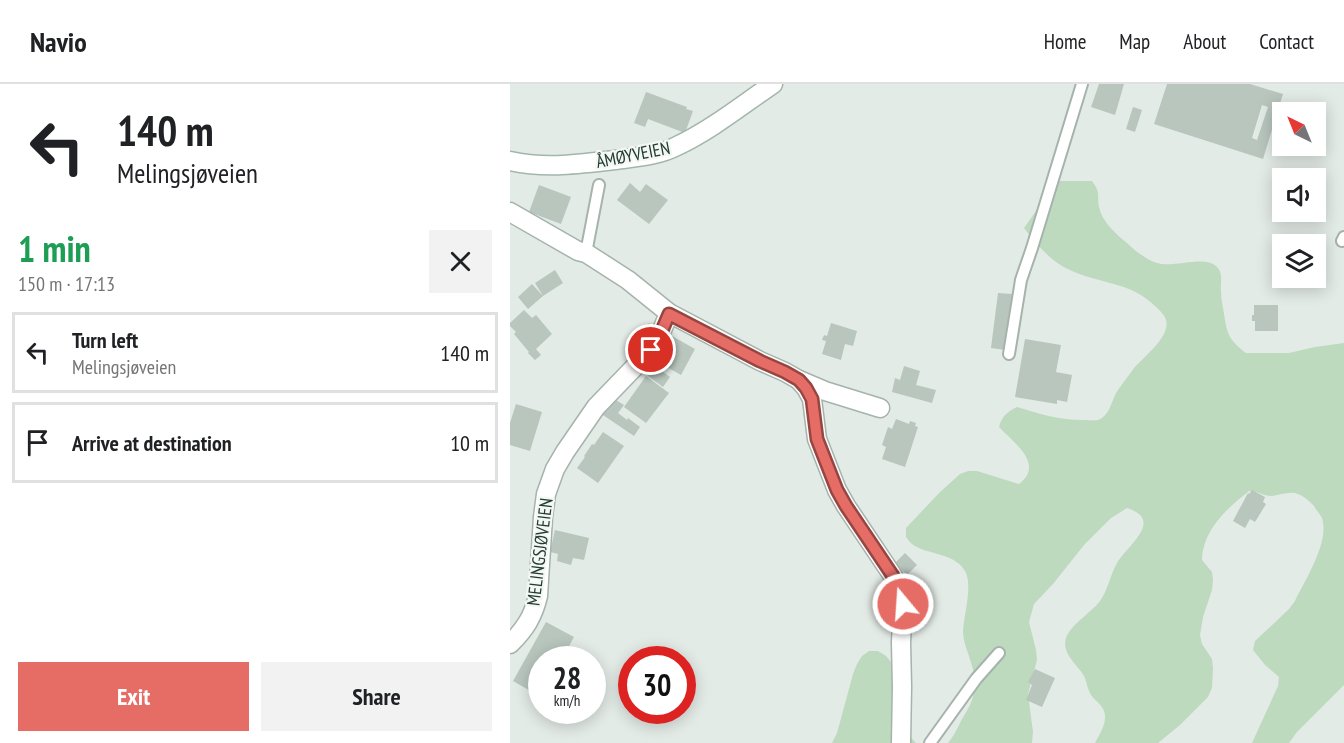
<!DOCTYPE html>
<html lang="en">
<head>
<meta charset="utf-8">
<style>
	:root { --surface:#fff; --page:#f2f2f2; --text:#202124; --muted:#757577; --line:#e0e0e0; --accent:#e66c66 }
	body { margin:0; font-family:"PT Sans Narrow",sans-serif; background:var(--page); color:var(--text); height:100vh; display:flex; flex-direction:column; font-size:22px; white-space:nowrap }
	* { box-sizing:border-box; margin:0 }
	p { font-size:20px; color:var(--muted) }
	.icon { flex:none; width:33px; height:33px; fill:none; stroke:currentColor; stroke-width:2; stroke-linecap:round; stroke-linejoin:round }
	.map { position:relative; flex:1; overflow:hidden }
	.side { display:flex; flex-direction:column; background:var(--surface); width:510px }
	.side>* { flex:none }
	.banner { background:#fff; color:var(--text); overflow:hidden }
	.needle { width:39px; rotate:317deg }
	.tools { position:absolute; left:762px; top:18px; display:grid; gap:12px }
	.tools a { display:grid; place-items:center; width:54px; height:54px; border-radius:0px; background:var(--surface); box-shadow:0 3px 15px #0003; font-size:30px }
	.speed { position:absolute; left:18px; top:562px; display:flex; gap:12px; font-size:30px; font-weight:700; text-align:center }
	.speed>* { display:grid; place-content:center; width:78px; height:78px; border-radius:50%; background:var(--surface); box-shadow:0 3px 15px #0003; line-height:1 }
	.speed small { font-size:15px; font-weight:400 }
	.speed .limit { border:9px solid #d22; background:#fff; color:#111 }
	.pin { position:absolute; display:grid; place-items:center; width:51px; height:51px; color:#fff; margin:-26px; border:3px solid #fff; border-radius:50%; box-shadow:0 2px 6px #0007 }
	.me { position:absolute; width:66px; margin:-33px; rotate:342deg; stroke-linejoin:round; filter:drop-shadow(0 0 4px #0008) }
	.turn { display:flex; align-items:center; gap:21px; height:126px; padding:0 18px; font-size:27px }
	.turn .icon { width:78px; height:78px; stroke-width:2.5 }
	.turn b { display:block; font-size:42px; line-height:51px }
	.round { display:grid; place-items:center; flex:none; width:63px; height:63px; border-radius:0px; background:var(--page) }
	.overview { display:flex; align-items:center; justify-content:space-between; height:102px; padding:0 18px }
	h1 { font-size:36px; font-weight:700; line-height:45px; color:#1e9e55 }
	.button { display:flex; gap:12px; margin-top:auto; padding:12px 18px }
	.button a { flex:1; height:69px; border-radius:0px; background:var(--accent); color:#fff; font-size:24px; font-weight:700; line-height:69px; text-align:center }
	.button a+a { background:var(--page); color:var(--text) }
	ul { padding:0; list-style:none }
	li { display:flex; align-items:center; gap:18px; height:81px; margin:0 12px 9px; padding:0 6px; border:3px solid var(--line); border-radius:0px }
	li div { flex:1 }
	li b { display:block; font-size:22px }
	li em { font-style:normal }
	header { display:flex; align-items:center; gap:36px; box-sizing:border-box; height:84px; padding:0 30px; background:var(--surface); border-bottom:2px solid var(--line) }
	header strong { font-size:28px }
	nav { display:flex; gap:33px; margin-inline-start:auto; font-size:21px }
	main { display:flex; flex:1; min-height:0 }
	.map>svg:first-child { display:block }
	.green { fill:#bddabf }
	.building { fill:#b8c6be; fill-rule:evenodd }
	.lines { fill:none; stroke-linecap:round; stroke-linejoin:round }
	.service-casing { stroke:#a6b3ac; stroke-width:14 }
	.minor-casing { stroke:#a6b3ac; stroke-width:21 }
	.secondary-casing { stroke:#a2b6ab; stroke-width:21 }
	.service { stroke:#fff; stroke-width:10 }
	.minor { stroke:#fff; stroke-width:18 }
	.secondary { stroke:#fff; stroke-width:18 }
	.route-casing { stroke:#964642; stroke-width:15 }
	.route { stroke:#e66c66; stroke-width:10 }
	.labels { text-anchor:middle; stroke-width:4.5; stroke-linejoin:round; paint-order:stroke }
	.street-label { font-size:18px; fill:#243b30; stroke:#f3f8f4 }
</style>
</head>
<body>
<header>
<strong>Navio</strong>
<nav><a>Home</a><a>Map</a><a>About</a><a>Contact</a></nav>
</header>
<main>
<section class="side">
<div class="banner">
<div class="turn"><svg class="icon" aria-label="left" viewBox="0 0 24 24"><path d="M17 20v-9H6M10 6l-5 5 5 5"/></svg><div><b>140 m</b>Melingsjøveien</div></div>
</div>
<div class="overview"><div><h1>1 min</h1><p>150 m · 17:13</p></div><a class="round"><svg class="icon" aria-label="close" viewBox="0 0 24 24"><path d="M6 6l12 12M18 6L6 18"/></svg></a></div>
<ul>
<li><svg class="icon" aria-label="left" viewBox="0 0 24 24"><path d="M17 20v-9H6M10 6l-5 5 5 5"/></svg><div><b>Turn left</b><p>Melingsjøveien</p></div><em>140 m</em></li>
<li><svg class="icon" aria-label="arrive" viewBox="0 0 24 24"><path d="M6 21V4h12l-3 4 3 4H6"/></svg><div><b>Arrive at destination</b></div><em>10 m</em></li>
</ul>
<div class="button"><a>Exit</a><a>Share</a></div>
</section>
<div class="map">
<svg width="834" height="659" viewBox="0 0 834 659">
	<rect width="100%" height="100%" fill="#e3ebe6"/>
	<g class="green">
		<path d="M538,94l11,3h33c9,12 5,13 7,26 3,15 17,27 28,36 8,8 20,17 30,20 17,5 47,-8 59,3 8,7 4,16 5,26 0,7 2,15 3,22 3,20 5,26 22,39h43l26,-6 29,-4v342l-47,47 -8,11h-37l26,-57 1,-9 -14,-12 -12,-15 2,-9 34,-32 6,-8c10,-21 35,-59 27,-83 -2,-4 -6,-8 -8,-12 -6,-6 -11,-11 -19,-13 -9,-1 -15,2 -23,3 -8,0 -15,-5 -23,-5 -22,17 -46,39 -47,69l10,12 1,8 -1,10 -9,27 -3,18 2,9 10,15 1,10 -1,19 -4,9 -28,28 -22,18h-63c4,-8 10,-17 10,-25 1,-11 -8,-15 -14,-23 -3,-5 -4,-11 -6,-17 -6,-13 -24,-23 -19,-40 4,-13 26,-26 34,-37 8,-11 10,-26 17,-38 10,-17 48,-43 10,-55l-16,10 -27,27 -31,39 -19,20 -5,18 7,28 1,10 -9,34 5,38 -1,11h-84c5,-6 8,-12 12,-20 2,-5 6,-10 9,-16 6,-11 7,-28 3,-41 -3,-12 -9,-23 -9,-35 1,-17 10,-46 2,-60 -11,-19 -39,-16 -53,-27 -3,-2 -4,-5 -6,-7v-9l33,-35 21,-19 8,-3h9l42,13c26,-20 -5,-41 -20,-57 3,-11 8,-15 18,-20 23,7 42,13 67,13 4,0 10,1 14,0 13,-5 13,-20 20,-30 5,-7 11,-15 16,-22 10,-11 37,-32 32,-48 -1,-5 -7,-10 -11,-14 -24,-24 -54,-22 -83,-35 -20,-8 -35,-26 -48,-43l14,-20 7,-24z"/>
		<path d="M359,567h9l8,5 11,13 1,55 18,19h-84l5,-10 16,-59 4,-10 5,-8z"/>
	</g>
	<g class="building">
		<path d="M589,0h25l-9,31 -24,-8z"/>
		<path d="M657,0h83l33,10 -20,65 -109,-35zM752,21l6,2 -11,33 -5,-2z"/>
		<path d="M136,8l41,15 -1,2 7,2 -8,22 -37,-14 -3,8 -11,-4z"/>
		<path d="M623,23l9,3 -7,22 -9,-3z"/>
		<path d="M120,99l10,9 6,-8 22,16 -19,24 -32,-24z"/>
		<path d="M29,101l32,12 -10,27 -32,-12z"/>
		<path d="M45,186l8,13 -20,13 -15,13 -10,-12 14,-13 11,12 -8,-13z"/>
		<path d="M488,209l14,1 -7,56 -14,-2z"/>
		<path d="M744,221h24v26h-23v-10h-3v-6h2z"/>
		<path d="M14,226l8,8 4,-3 16,19 -16,15 5,6 -6,5 -7,-7 1,-1 -15,-18 2,-2 -6,-6v-3z"/>
		<path d="M139,239l9,7 -16,20 -8,-6z"/>
		<path d="M321,239l26,8 -4,15 -8,-2 -4,16 -19,-6 4,-13 -4,-1 2,-5 3,1z"/>
		<path d="M162,252l23,13 -14,26 -23,-13 1,-2 -5,-2 9,-15 4,2z"/>
		<path d="M515,255l36,6 -5,27 16,3 -5,27 -10,-2v4l-42,-7z"/>
		<path d="M145,282l15,11 -7,10 -15,-11z"/>
		<path d="M394,282l16,5 -4,14 20,5 -4,13 -40,-11 3,-14 5,2z"/>
		<path d="M136,292l23,17 -23,30 -22,-16z"/>
		<path d="M101,313l13,8 -6,8 9,7 1,-2 12,9 -6,9 -34,-23z"/>
		<path d="M6,320l26,8 -12,39 -20,-6v-22z"/>
		<path d="M386,335l13,5 1,-3 6,2 -1,3 3,1 -13,40 -23,-8 4,-12 -4,-2 6,-18 4,2z"/>
		<path d="M93,348l21,14 -26,37 -21,-15 8,-11 -1,-1 8,-12 2,1z"/>
		<path d="M742,406l13,7 -2,5 3,2 -11,18 -5,-3 -5,9 -12,-7 15,-28 1,1z"/>
		<path d="M45,446l34,8 -5,22 -11,-2 -2,7 -14,-4 1,-7 -8,-2z"/>
		<path d="M395,469l12,12 -10,10 -12,-12z"/>
		<path d="M36,538l28,15 -6,11 8,4 -5,8h-29l-1,37 -28,-16z"/>
		<path d="M525,585l20,9 -13,29 -16,-7 6,-15 -4,-3z"/>
	</g>
	<g class="lines">
		<g class="service-casing">
			<g id="service">
				<path d="M832,157l2,-4"/>
				<path d="M76,169l13,-68"/>
				<path d="M499,270l12,-74 11,-32 50,-164"/>
				<path d="M420,659l46,-64 23,-26"/>
			</g>
		</g>
		<g class="minor-casing">
			<g id="minor">
				<path d="M0,128l68,39 8,2 42,27 41,33 91,48 25,11 14,8 26,11 55,17"/>
				<path d="M289,296l7,8 6,11 5,40 20,51 9,16 47,70 8,16 2,12 -2,38 1,45 -1,56"/>
				<path d="M0,560c15,-15 23,-27 28,-48l5,-79 3,-23 9,-25 10,-17 31,-45 55,-57 7,-10 11,-27"/>
			</g>
		</g>
		<g class="secondary-casing">
			<path id="secondary" d="M0,77c35,8 69,3 105,-1 21,-3 43,-4 62,-14 34,-16 65,-41 96,-62"/>
		</g>
		<use href="#service" class="service"/>
		<use href="#minor" class="minor"/>
		<use href="#secondary" class="secondary"/>
	</g>
	<g class="lines">
		<g class="route-casing">
			<path id="route" d="M141,266l7,-10 11,-26 91,47 25,11 14,8 7,8 6,11 5,40 20,51 9,16 47,70 8,15 2,13"/>
		</g>
		<use href="#route" class="route"/>
	</g>
	<g class="labels">
		<g class="street-label">
			<text transform="translate(123 71) rotate(-11)" y="6">ÅMØYVEIEN</text>
			<text transform="translate(30 468) rotate(-83)" y="6">MELINGSJØVEIEN</text>
		</g>
	</g>
</svg>
<div class="tools">
<a><svg class="needle" viewBox="-14 -14 28 28"><path d="M0-13l5 13h-10z" fill="#e53935"/><path d="M0 13l5-13h-10z" fill="#757577"/></svg></a>
<a><svg class="icon" aria-label="sound" viewBox="0 0 24 24"><path d="M4 9h4l5-4v14l-5-4H4zM17 9q2 3 0 6"/></svg></a>
<a><svg class="icon" aria-label="layers" viewBox="0 0 24 24"><path d="M12 4l9 5-9 5-9-5zM3 14l9 5 9-5"/></svg></a>
</div>
<div class="speed"><div>28<small>km/h</small></div><div class="limit">30</div></div>
<div class="pin" style="left:141px;top:266px;background:#d93025"><svg class="icon" aria-label="arrive" viewBox="0 0 24 24"><path d="M6 21V4h12l-3 4 3 4H6"/></svg></div>
<svg class="me" style="left:393px;top:520px" viewBox="-20 -20 40 40"><circle r="17" fill="#e66c66" stroke="#fff" stroke-width="3"/><path d="M0-11L8 9 0 5-8 9z" fill="#fff"/></svg>
</div>
</main>
</body>
</html>
